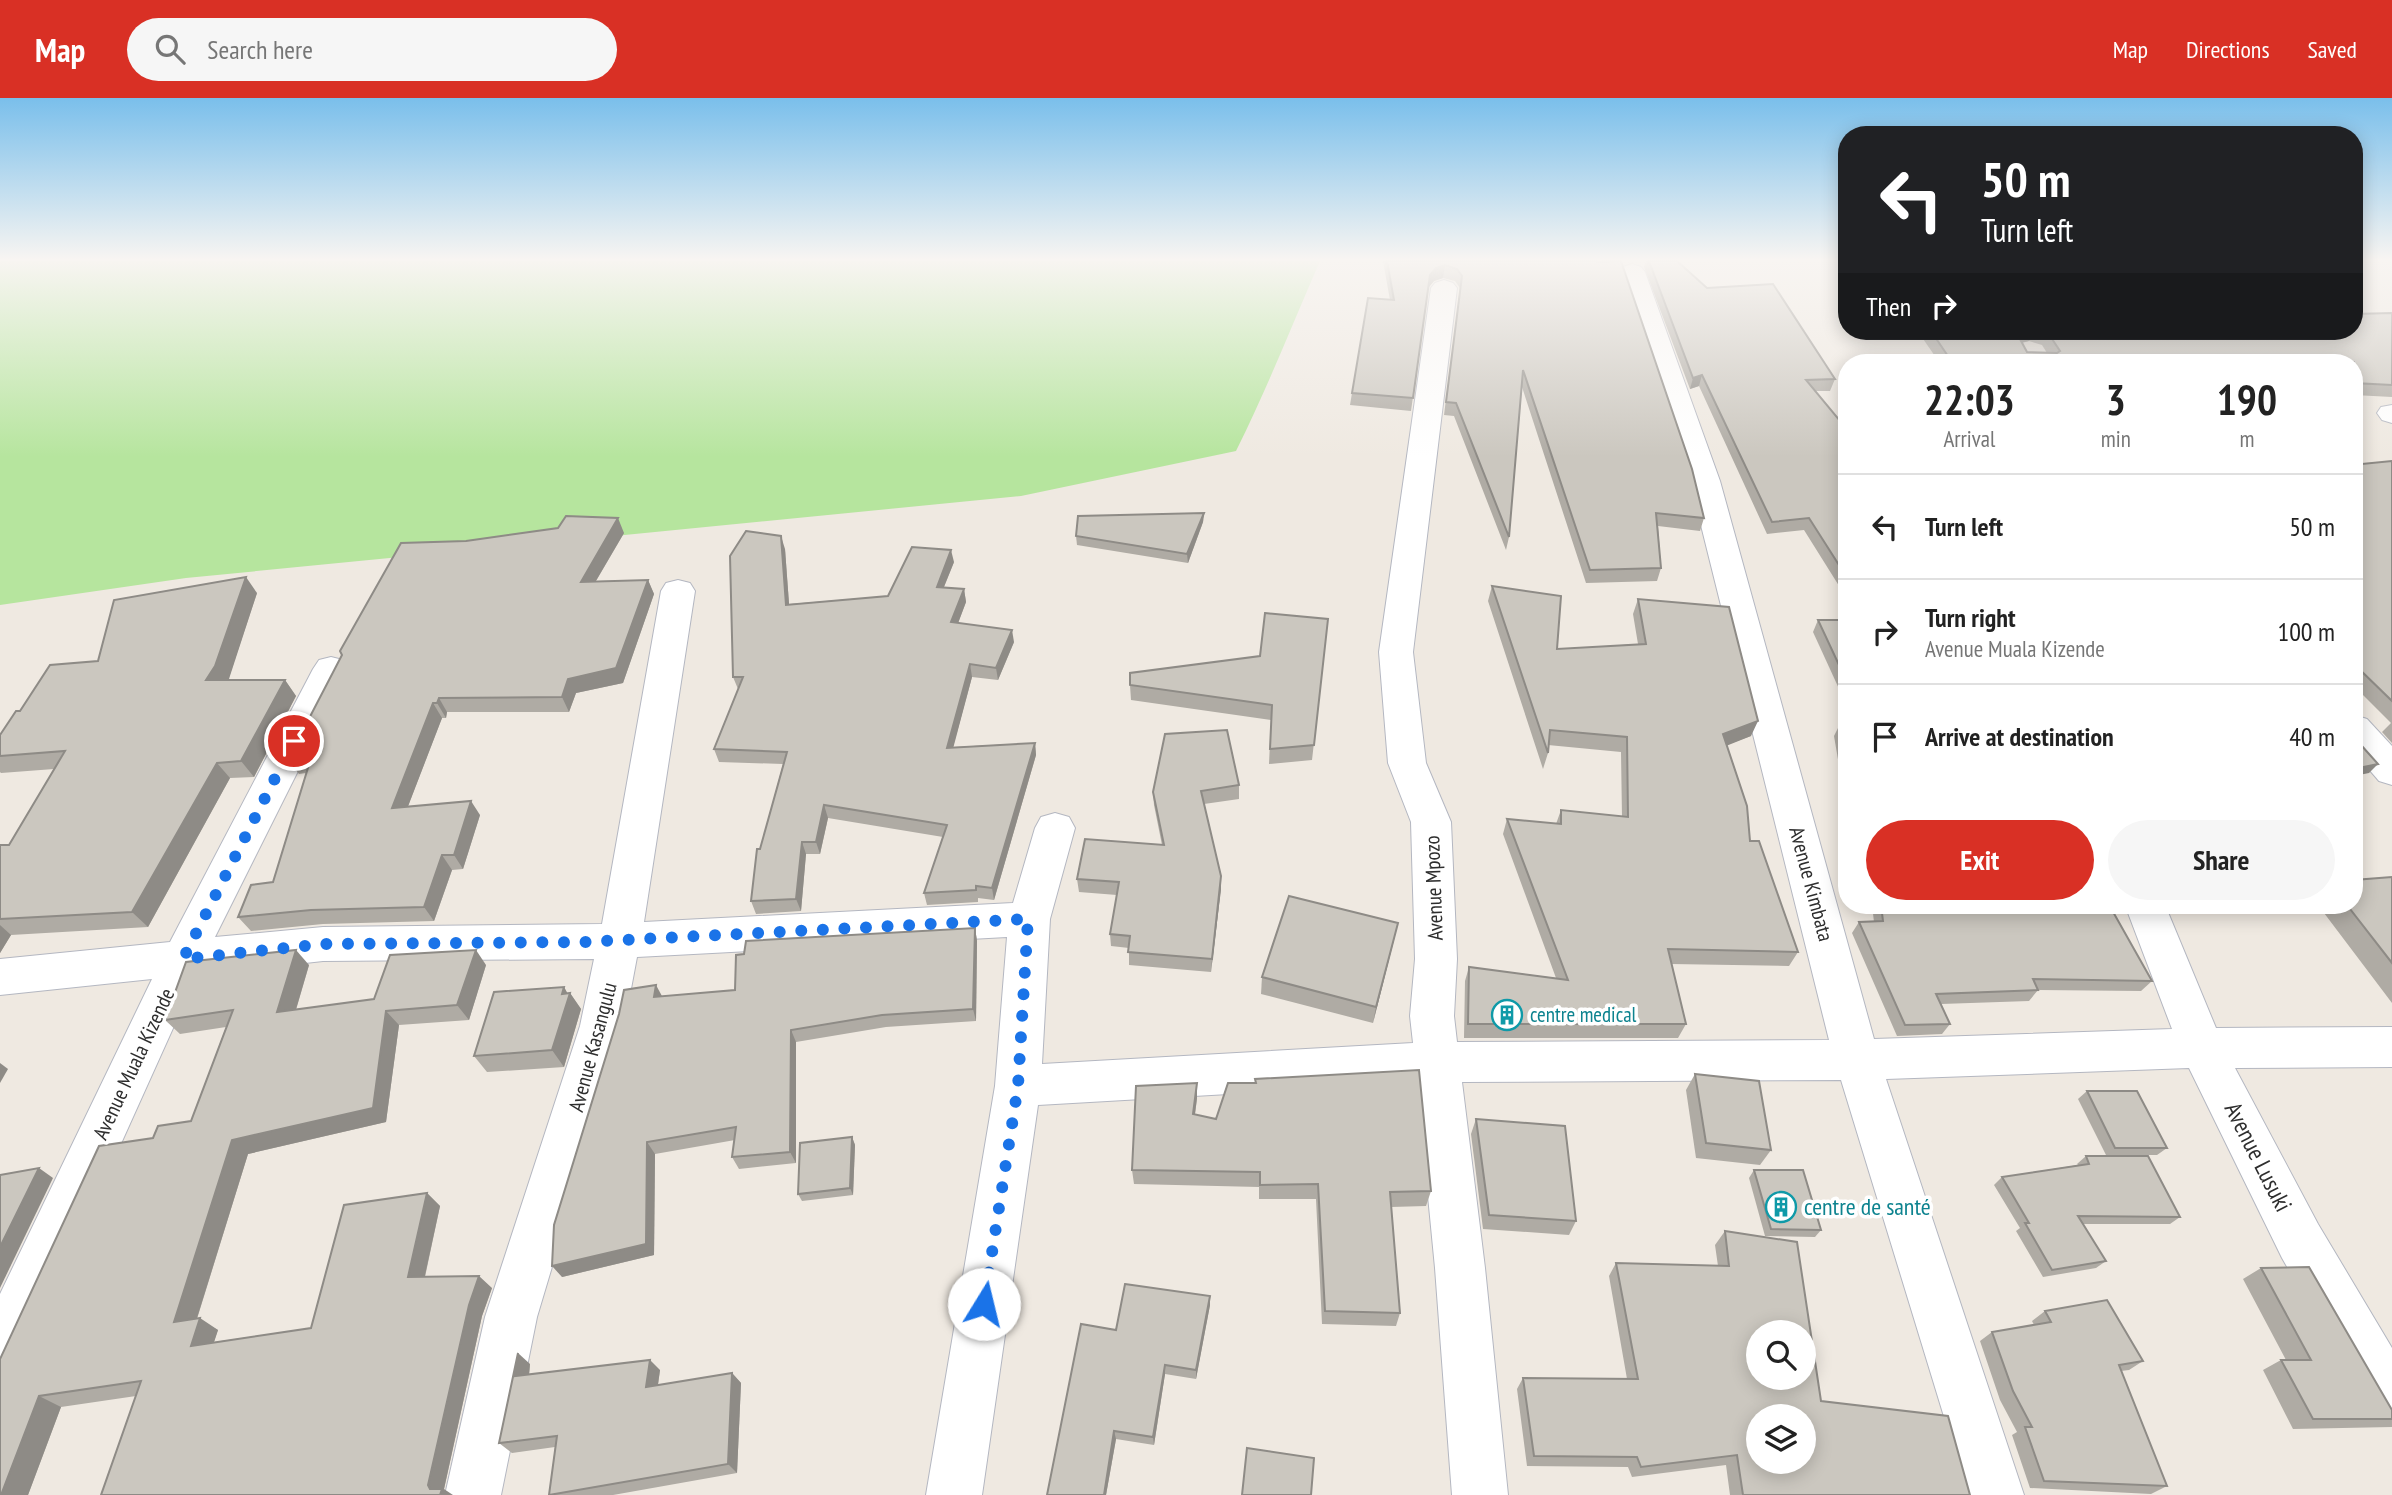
<!DOCTYPE html>
<html lang="en">
<head>
<meta charset="utf-8">
<style>
	:root { --surface:#fff; --page:#f6f6f6; --text:#222; --muted:#767676; --line:#e0e0e0; --accent:#d93025 }
	body { margin:0; font-family:"PT Sans Narrow",sans-serif; background:var(--page); color:var(--text); height:100vh; display:flex; flex-direction:column; font-size:26px; white-space:nowrap }
	* { box-sizing:border-box; margin:0 }
	p { font-size:23px; color:var(--muted) }
	.icon { flex:none; width:38px; height:38px; fill:none; stroke:currentColor; stroke-width:2; stroke-linecap:round; stroke-linejoin:round }
	.map { position:relative; flex:1; overflow:hidden }
	.drawer { position:absolute; left:1838px; top:256px; width:525px; height:560px; display:flex; flex-direction:column; background:var(--surface); border-radius:28px; box-shadow:0 4px 18px #0003 }
	.drawer>* { flex:none }
	.guide { position:absolute; left:1838px; top:28px; width:525px; height:214px; border-radius:28px; box-shadow:0 4px 18px #0003; background:#202124; color:#fff; overflow:hidden }
	.buttons { position:absolute; left:1746px; top:1222px; display:grid; gap:14px }
	.buttons a { display:grid; place-items:center; width:70px; height:70px; border-radius:50%; background:var(--surface); box-shadow:0 4px 18px #0003; font-size:35px }
	.pin { position:absolute; display:grid; place-items:center; width:60px; height:60px; color:#fff; margin:-30px; border:4px solid #fff; border-radius:50%; box-shadow:0 2px 7px #0007 }
	.me { position:absolute; width:77px; margin:-38px; rotate:9deg; stroke-linejoin:round; filter:drop-shadow(0 0 5px #0008) }
	.turn { display:flex; align-items:center; gap:24px; height:147px; padding:0 28px; font-size:32px }
	.turn .icon { width:91px; height:91px; stroke-width:2.5 }
	.turn b { display:block; font-size:49px; line-height:60px }
	.then { display:flex; align-items:center; height:66px; padding:0 28px; background:#0003; gap:14px; font-size:26px }
	.eta { display:flex; justify-content:space-evenly; align-items:center; height:119px; text-align:center }
	.eta b { font-size:42px; font-weight:700; line-height:49px }
	.button { display:flex; gap:14px; margin-top:auto; padding:14px 28px }
	.button a { flex:1; height:80px; border-radius:42px; background:var(--accent); color:#fff; font-size:28px; font-weight:700; line-height:80px; text-align:center }
	.button a+a { background:var(--page); color:var(--text) }
	ul { padding:0; list-style:none }
	li { display:flex; align-items:center; gap:21px; height:105px; padding:0 28px; border-top:2px solid var(--line) }
	li div { flex:1 }
	li b { display:block; font-size:26px }
	li em { font-style:normal }
	header { display:flex; align-items:center; gap:42px; box-sizing:border-box; height:98px; padding:0 35px; background:var(--accent); color:#fff }
	header strong { font-size:33px }
	nav { display:flex; gap:38px; margin-inline-start:auto; font-size:24px }
	.search { width:490px; height:63px; background:var(--page); display:flex; align-items:center; gap:18px; box-sizing:border-box; padding:0 24px; border-radius:38px; color:var(--muted); font-size:26px }
	.map>svg:first-child { display:block }
	.green { fill:#b6e59e }
	.lines { fill:none; stroke-linecap:round; stroke-linejoin:round }
	.minor-casing { stroke:#b4b7c1; stroke-width:2 }
	.minor { fill:#fff; fill-rule:evenodd }
	.wall { fill:#afaba4; fill-rule:evenodd }
	.shaded-wall { fill:#8e8b86 }
	.building { fill:#cbc7bf; stroke:#8e8b86; stroke-width:2; fill-rule:evenodd }
	.route { stroke:#1a73e8; stroke-width:12; stroke-dasharray:0 21.6 }
	.labels { text-anchor:middle; stroke-width:7; stroke-linejoin:round; paint-order:stroke }
	.street-label { font-size:21px; fill:#2e2e2e; stroke:#fff }
	.culture-label { font-size:21px; fill:#0d838f; stroke:#fff; text-anchor:start }
	.near-street-label { font-size:24px; fill:#2e2e2e; stroke:#fff }
	.near-culture-label { font-size:24px; fill:#0d838f; stroke:#fff; text-anchor:start }
</style>
</head>
<body>
<header>
<strong>Map</strong>
<div class="search"><svg class="icon" aria-label="search" viewBox="0 0 24 24"><circle cx="10" cy="10" r="6"/><path d="M15 15l6 6"/></svg>Search here</div>
<nav><a>Map</a><a>Directions</a><a>Saved</a></nav>
</header>
<div class="map">
<svg width="2392" height="1397" viewBox="0 0 2392 1397">
	<rect width="100%" height="100%" fill="#efe9e1"/>
	<path class="green" d="M0,163h1320c-28,64 -53,128 -84,190l-215,45 -835,82 -186,27z"/>
	<g class="lines">
		<g class="minor-casing">
			<g id="minor">
				<path d="M1632,166l9,3 4,5 75,209 154,558 298,-10 -47,-124h40l51,123 176,-1v40l-157,1 83,156 74,124v78l-19,-8 -91,-160 -93,-190 -303,11 138,416h-56l-127,-415 -379,2 23,186 23,227h-56l-17,-227 -18,-185 -379,22 -56,390h-56l69,-409 12,-149 -370,20 -13,69 -87,291 -36,178h-56l40,-178 95,-291 14,-67 -271,2 -126,14 -178,395 -19,7v-83l152,-315 -152,16v-36l170,-17 143,-273 6,-9 12,-3 12,3 6,9 -134,268 108,-10 279,-3 59,-333 5,-8 12,-3 12,3 5,8 -51,331 369,-19 22,-75 6,-11 14,-4 14,4 6,11 -25,91 -8,145 371,-21 -3,-27 5,-57 -4,-137 -23,-59 -9,-111 52,-364 4,-5 9,-3 9,3 4,5 -44,364 13,111 25,59 6,137 -3,57 3,26 372,-2 -139,-559 -71,-209 4,-5z"/>
				<path d="M2392,307v18l-10,-3 -5,-7 4,-6z"/>
				<path d="M2354,617l13,4 25,27v39l-13,-4 -25,-29z"/>
			</g>
		</g>
		<use href="#minor" class="minor"/>
	</g>
	<g class="wall">
		<path d="M1383,163h214l107,257 -4,13 -42,-5 3,42 -4,13 -71,2 -64,-196 -13,150 -3,13 -52,-134 -10,-1 16,-127 -5,-7 -12,-3 -9,3 -6,7 -17,123 -61,-6 2,-12 38,-93z"/>
		<path d="M1646,163h31l30,27 128,91 -5,12h-15l31,37v169l-42,-67 -37,4 -68,-148 -9,3 -46,-122z"/>
		<path d="M2392,215v84l-38,-2v-33h-415l-20,-29 -36,-1v-1h471zM2029,243l13,4 5,8 -20,-1 -5,-9z"/>
		<path d="M2354,358l8,8 30,-3v282l-10,-11 9,-9 -37,-37z"/>
		<path d="M1204,415l-1,9 -15,41 -111,-18 -1,-9z"/>
		<path d="M558,430l66,5 -28,48 52,-1 6,14 -31,89 -47,10 -7,19h-122l-1,6h-4l-34,88 72,9 -17,54 -11,1 -18,51 -111,3 -72,7 -13,-14 35,-35 33,-109 -7,1 -11,-15 178,-218z"/>
		<path d="M785,451l4,55 99,-8 66,-34 -10,25 20,2 2,13 -8,21 56,19 -16,38 -26,-3 -19,70 82,-4 1,12 -42,145 -16,-2v4l-51,3 -3,-12 19,-56 -115,-19 -8,36h-14l-5,57 -45,3 -5,-13 9,-52 23,-85 -64,-2 -5,-13 24,-60 -5,-12z"/>
		<path d="M1492,488l65,63 81,-5 -5,-30 5,-15 113,137 -25,9 24,96 48,111 -9,14 -118,-2 15,60 -8,14h-214l1,-57 4,-14 87,11 -53,-144 4,-15 49,5 5,-14 61,7 -1,-65 -73,-7v8l-5,16 -55,-168z"/>
		<path d="M257,495l-29,87h57l11,16 -42,81 -24,1 -82,149 -137,8 -11,18v-108h9l45,-76 -53,4 -1,-1v-37l20,-24 78,-50z"/>
		<path d="M1328,521l-16,141 -43,4 2,-44 -140,-20 -1,-15 130,-29z"/>
		<path d="M1818,522h28v84l-33,-72z"/>
		<path d="M1840,626h6v59h-4l-8,-47z"/>
		<path d="M1239,687v14l-35,5 17,85 -10,83 -82,-7v-17l-18,-2 -1,-12 7,-39 -38,-3 -2,-13 85,-34 -8,-40 -1,-13z"/>
		<path d="M2392,779v126l-74,-98h36z"/>
		<path d="M1872,807h201l2,5 77,71 -11,10 -103,-1 -9,11 -88,3 9,20 -8,10 -45,2 -45,-103 7,-11h15z"/>
		<path d="M1398,825l-25,100 -112,-29 1,-17z"/>
		<path d="M975,830l2,13 -1,80 -90,6 -90,15v121l-57,6 -7,-12 3,-17 -80,14 -1,101 -92,22 57,-263 43,-18 73,-6z"/>
		<path d="M309,867l-13,45 78,-11 112,-34 -17,55 -70,5 -13,97 -138,32 -51,165 21,11 -4,12 97,-14 116,-135 13,13 -15,71 67,11 -10,28 -38,173 -308,-93 -75,11 -33,88h-28v-136l153,-221 38,-17 35,-94 -46,7 -15,-14z"/>
		<path d="M564,889l3,6h3l11,16 -17,58 -77,5 -13,-16z"/>
		<path d="M1695,976l76,76 -11,15 -64,-7 -10,-68z"/>
		<path d="M1197,985v15l-2,16 236,77 -5,15 -35,1 9,106 -4,13 -74,-2 -6,-125h-57v-12l-125,-3 -2,-14z"/>
		<path d="M2087,993l80,57 -10,7h-51l-28,-56z"/>
		<path d="M1476,1021l100,102 -7,14 -86,-6 -12,-95z"/>
		<path d="M852,1039l3,8 -2,50 -51,6 -4,-7z"/>
		<path d="M2086,1058l94,61 -10,7h-87l23,37 -10,7 -53,9 -27,-46 4,-3 -26,-43 8,-8 76,-12 -1,-1z"/>
		<path d="M1754,1072l67,60 -6,7 -50,-1 -16,-58z"/>
		<path d="M1725,1133l96,170 149,94h-240l-4,-30 -94,12 -4,-10 -101,-1 -10,-77 6,-11 104,1 -18,-103 7,-13 102,3 -3,-21z"/>
		<path d="M2261,1170l131,142v17l-99,2 -30,-59 18,-10h5l-43,-81z"/>
		<path d="M1210,1207l-14,74 -31,-5 -11,71 -38,-6 -10,56h-59l69,-165z"/>
		<path d="M2045,1213l98,50 -14,9 -8,1 46,115 -16,8 -121,-6 -18,-53 5,-3 -17,-32 -20,-59 12,-9 42,-7 -2,-4z"/>
		<path d="M530,1266l-1,10 131,-4 -2,15 74,-12 9,10 -4,90 -124,22h-64l6,-48 -43,6 -13,-10z"/>
	</g>
	<g class="shaded-wall">
		<path d="M1445,167l-2,13 -9,3 -6,7 -17,123 19,-136 6,-7z"/>
		<path d="M2031,233h4l-6,10 -10,2 1,-4 5,-7z"/>
		<path d="M1702,277l-3,11 -9,3 3,-11z"/>
		<path d="M1204,415l-1,9 -15,41 -1,-9z"/>
		<path d="M618,420l6,15 -37,63 -6,-14z"/>
		<path d="M781,438l4,13 5,68 -4,-12z"/>
		<path d="M951,452l3,12 -15,37 -2,-12z"/>
		<path d="M246,479l11,16 -29,89 -22,-2z"/>
		<path d="M648,482l6,14 -31,89 -47,10 -7,19 -7,-15 6,-18z"/>
		<path d="M964,491l2,13 -12,32 -3,-12z"/>
		<path d="M1012,532l2,12 -16,38 -2,-12z"/>
		<path d="M970,566l2,13 -22,83 -3,-12z"/>
		<path d="M285,582l11,16 -42,81 -13,-16z"/>
		<path d="M439,600l8,14 -1,6 -9,-15z"/>
		<path d="M433,605l9,15 -40,104 -10,-14z"/>
		<path d="M1758,623l-7,15 -35,14 7,-16z"/>
		<path d="M1035,645l1,12 -42,145 -2,-12z"/>
		<path d="M217,665l13,15 -82,149 -16,-15z"/>
		<path d="M2378,666l-9,9 -15,3v-7z"/>
		<path d="M471,703l9,14 -17,54 -9,-14z"/>
		<path d="M824,707l4,13 -8,36 -4,-12z"/>
		<path d="M802,744l4,12 -5,57 -5,-12z"/>
		<path d="M442,757l10,15 -18,51 -10,-14z"/>
		<path d="M1221,778v13l-10,83 1,-13z"/>
		<path d="M1398,825l-4,17 -21,83 3,-16z"/>
		<path d="M0,827l11,10 -11,18z"/>
		<path d="M975,830l2,13 -1,80 -3,-12z"/>
		<path d="M296,852l13,15 -18,61 -14,-14z"/>
		<path d="M476,852l10,15 -17,55 -12,-15z"/>
		<path d="M656,887l7,13 -9,-1z"/>
		<path d="M564,889l5,9 1,-3 11,16 -17,58 -12,-17z"/>
		<path d="M386,913l13,14 -13,97 -138,32 -56,180 -18,-12 58,-182z"/>
		<path d="M791,932l5,12v121l-6,-11z"/>
		<path d="M0,965l8,6 -8,14z"/>
		<path d="M1197,985v15l-4,31v-15z"/>
		<path d="M852,1039l3,8 -2,50 -3,-7z"/>
		<path d="M647,1044l8,12 -1,101 -92,22 -10,-11z"/>
		<path d="M39,1070l14,10 -53,110v-41z"/>
		<path d="M427,1095l13,13 -18,83 -14,-12z"/>
		<path d="M479,1178l13,12 -10,28 -38,173 9,6h-13l-10,-6 -2,-4 41,-180z"/>
		<path d="M1210,1198v9l-14,74v-9z"/>
		<path d="M200,1220l18,12 -9,27 -18,-11z"/>
		<path d="M518,1255l12,11 -2,23 -13,-11z"/>
		<path d="M650,1262l10,10 -4,28 -10,-11z"/>
		<path d="M1165,1267v9l-11,71 -1,-8z"/>
		<path d="M732,1275l9,10 -4,90 -9,-9z"/>
		<path d="M39,1298l22,11 -33,88h-27z"/>
		<path d="M1114,1333l2,8 -10,56h-2z"/>
	</g>
	<g class="building">
		<path d="M1387,163h210v1l24,-1 71,208 12,49 -48,-5 5,55 -71,2 -67,-200 -14,167 -53,-134 -10,-1 16,-126 -5,-7 -12,-4 -9,3 -6,7 -17,123 -61,-5 16,-95 26,2z"/>
		<path d="M1649,163h28l30,27 66,-4 62,95 -29,1 40,48v148l-37,-58 -37,4 -70,-147 -9,3z"/>
		<path d="M2392,215v72l-38,-2v-21h-402l-21,-31h100l-6,1 -5,7 7,13 30,1 3,-2 -12,-18 -9,-2h315v-17z"/>
		<path d="M2354,358l8,8 30,-3v240l-38,-37z"/>
		<path d="M1204,415l-17,41 -111,-18 2,-20z"/>
		<path d="M566,418l52,2 -37,64 67,-2 -32,88 -48,11 -6,18 -123,1 -2,5h-4l-41,105 79,-7 -17,54h-12l-18,52 -113,3 -73,7 13,-32 22,-3 38,-124 -23,1 54,-104 -2,-4 61,-108 65,-2 92,-13z"/>
		<path d="M746,433l35,5 5,69 102,-9 24,-49 39,3 -14,37 27,2 -13,33 61,8 -16,38 -26,-4 -23,84 88,-5 -43,145 -16,-2v4l-52,3 23,-68 -123,-20 -8,37h-14l-6,57 -45,2 6,-52h3l27,-97 -73,-3 29,-72h-10l-3,-121z"/>
		<path d="M246,479l-31,89 -9,14h79l-44,81 -24,2 -85,149 -132,7v-74h9l56,-94 -65,5v-21l16,-24h4l30,-46 48,-4 16,-61z"/>
		<path d="M1492,488l69,10 -4,53 89,-5 -8,-45 91,8 29,114 -35,13 24,72 3,35h9l39,111 -130,-3 18,75h-218l1,-57 99,13 -61,-161 54,5v-14l67,7 -1,-80 -77,-7 -2,23z"/>
		<path d="M1265,515l63,6 -14,126 -44,4 2,-44 -142,-20v-12l130,-17z"/>
		<path d="M1818,522h28v60z"/>
		<path d="M1840,626h6v34z"/>
		<path d="M2360,630l1,17 17,19 -24,5v-39z"/>
		<path d="M1227,632l12,55 -38,6 20,85 -9,83 -84,-7 2,-16 -20,-2 9,-52 -42,-3 8,-40 79,6 -11,-53 12,-58z"/>
		<path d="M2392,779v86l-45,-58h7v-25z"/>
		<path d="M1289,798l109,27 -22,84 -114,-30z"/>
		<path d="M1881,807h192l2,5h37l40,71 -119,-2 5,11 -102,4 14,30 -45,1 -46,-103 24,-1z"/>
		<path d="M975,830l-2,81 -91,6 -91,15 -1,122 -58,5 4,-30 -89,15 -1,102 -94,22 2,-41 65,-211 5,-24 32,-5 -2,12 81,-7 1,-35 8,-1 2,-13z"/>
		<path d="M296,852l-19,62 97,-13 16,-44 86,-5 -19,55 -71,6 -13,97 -141,32 -58,182 26,-4 -9,28 120,-18 33,-123 83,-12 -19,84 71,-1 -10,29 -41,180 2,4h12l-2,6h-339l40,-114 -102,15 -38,99h-1v-136l99,-213 54,-8 5,-12 33,-5 42,-111 -68,10 21,-58z"/>
		<path d="M564,889l-2,7 8,-1 -18,57 -78,6 20,-64z"/>
		<path d="M1419,972l12,121 -41,1 10,121 -75,-2 -7,-127 -58,1v-13l-128,-2 4,-84 61,-3 -4,31 23,5 12,-36h28l-1,-4z"/>
		<path d="M1695,976l64,7 12,69 -65,-7z"/>
		<path d="M2087,993h50l30,57h-52z"/>
		<path d="M1476,1021l89,7 11,95 -87,-6z"/>
		<path d="M852,1039l-2,51 -52,6 2,-51z"/>
		<path d="M2086,1058h62l32,61 -102,-1 28,45 -54,9 -27,-47h4l-27,-46 87,-13z"/>
		<path d="M39,1070l-39,79v-72z"/>
		<path d="M1754,1072h49l18,60 -50,-1z"/>
		<path d="M1725,1133l72,11 24,159 127,15 22,79h-227l-6,-40 -96,12 -4,-10 -103,-1 -11,-78 115,1 -22,-116 113,3zM1759,1234h45v45h-45zM1759,1318h45v45h-45z"/>
		<path d="M2309,1169l83,143v9h-79l-32,-59h30l-50,-92z"/>
		<path d="M1125,1186l85,12 -14,74 -31,-5 -12,72 -39,-6 -10,64h-57l34,-171 35,6z"/>
		<path d="M2107,1202l36,61 -24,4 48,121 -123,-5 -19,-54h7l-19,-36 -21,-59 59,-10 -6,-11z"/>
		<path d="M518,1255l-3,23 135,-16 -4,27 86,-14 -4,91 -179,31 8,-59 -58,7z"/>
		<path d="M1247,1350l67,10 -3,37h-69z"/>
	</g>
	<linearGradient id="sky" x2="0" y2="1"><stop stop-color="#7abfeb"/><stop offset="0.45" stop-color="#f8f5f2"/><stop offset="1" stop-color="#f8f5f2" stop-opacity="0"/></linearGradient>
	<rect width="2392" height="359" fill="url(#sky)"/>
	<g class="lines">
		<path class="route" d="M294,643l-111,218 140,-15 262,-2 443,-23 -10,167 -34,218"/>
	</g>
	<defs>
		<g id="building-ring" transform="scale(1.575)"><circle r="9.5" fill="#fff" stroke="#0f9aa8" stroke-width="1.5"/><path d="M-4-6H4V6H1V3H-1V6H-4ZM-2.5-4.3h1.7v1.8h-1.7ZM.8-4.3h1.7v1.8H.8ZM-2.5-1h1.7V.8h-1.7ZM.8-1h1.7V.8H.8Z" fill="#0f9aa8"/></g>
	</defs>
	<g fill-rule="evenodd">
		<use href="#building-ring" x="1507" y="917"/>
		<use href="#building-ring" x="1781" y="1109"/>
	</g>
	<g class="labels">
		<g class="street-label">
			<text transform="translate(1811 786) rotate(75)" y="7">Avenue Kimbata</text>
			<text transform="translate(1434 790) rotate(-92)" y="7">Avenue Mpozo</text>
			<text transform="translate(593 949) rotate(-75)" y="7">Avenue Kasangulu</text>
			<text transform="translate(134 966) rotate(-65)" y="7">Avenue Muala Kizende</text>
		</g>
		<g class="culture-label">
			<text x="1530" y="924">centre medical</text>
		</g>
		<g class="near-street-label">
			<text transform="translate(2258 1059) rotate(63)" y="8">Avenue Lusuki</text>
		</g>
		<g class="near-culture-label">
			<text x="1804" y="1117">centre de santé</text>
		</g>
	</g>
</svg>
<div class="buttons">
<a><svg class="icon" aria-label="search" viewBox="0 0 24 24"><circle cx="10" cy="10" r="6"/><path d="M15 15l6 6"/></svg></a>
<a><svg class="icon" aria-label="layers" viewBox="0 0 24 24"><path d="M12 4l9 5-9 5-9-5zM3 14l9 5 9-5"/></svg></a>
</div>
<div class="pin" style="left:294px;top:643px;background:#d93025"><svg class="icon" aria-label="arrive" viewBox="0 0 24 24"><path d="M6 21V4h12l-3 4 3 4H6"/></svg></div>
<svg class="me" style="left:984px;top:1206px" viewBox="-20 -20 40 40"><circle r="19" fill="#fff"/><path d="M0-13L10 11 0 6-10 11z" fill="#1a73e8"/></svg>
<div class="guide">
<div class="turn"><svg class="icon" aria-label="left" viewBox="0 0 24 24"><path d="M17 20v-9H6M10 6l-5 5 5 5"/></svg><div><b>50 m</b>Turn left</div></div>
<div class="then">Then<svg class="icon" aria-label="right" viewBox="0 0 24 24"><path d="M7 20v-9h11M14 6l5 5-5 5"/></svg></div>
</div>
<section class="drawer">
<div class="eta">
<div><b>22:03</b><p>Arrival</p></div>
<div><b>3</b><p>min</p></div>
<div><b>190</b><p>m</p></div>
</div>
<ul>
<li><svg class="icon" aria-label="left" viewBox="0 0 24 24"><path d="M17 20v-9H6M10 6l-5 5 5 5"/></svg><div><b>Turn left</b></div><em>50 m</em></li>
<li><svg class="icon" aria-label="right" viewBox="0 0 24 24"><path d="M7 20v-9h11M14 6l5 5-5 5"/></svg><div><b>Turn right</b><p>Avenue Muala Kizende</p></div><em>100 m</em></li>
<li><svg class="icon" aria-label="arrive" viewBox="0 0 24 24"><path d="M6 21V4h12l-3 4 3 4H6"/></svg><div><b>Arrive at destination</b></div><em>40 m</em></li>
</ul>
<div class="button"><a>Exit</a><a>Share</a></div>
</section>
</div>
</body>
</html>
